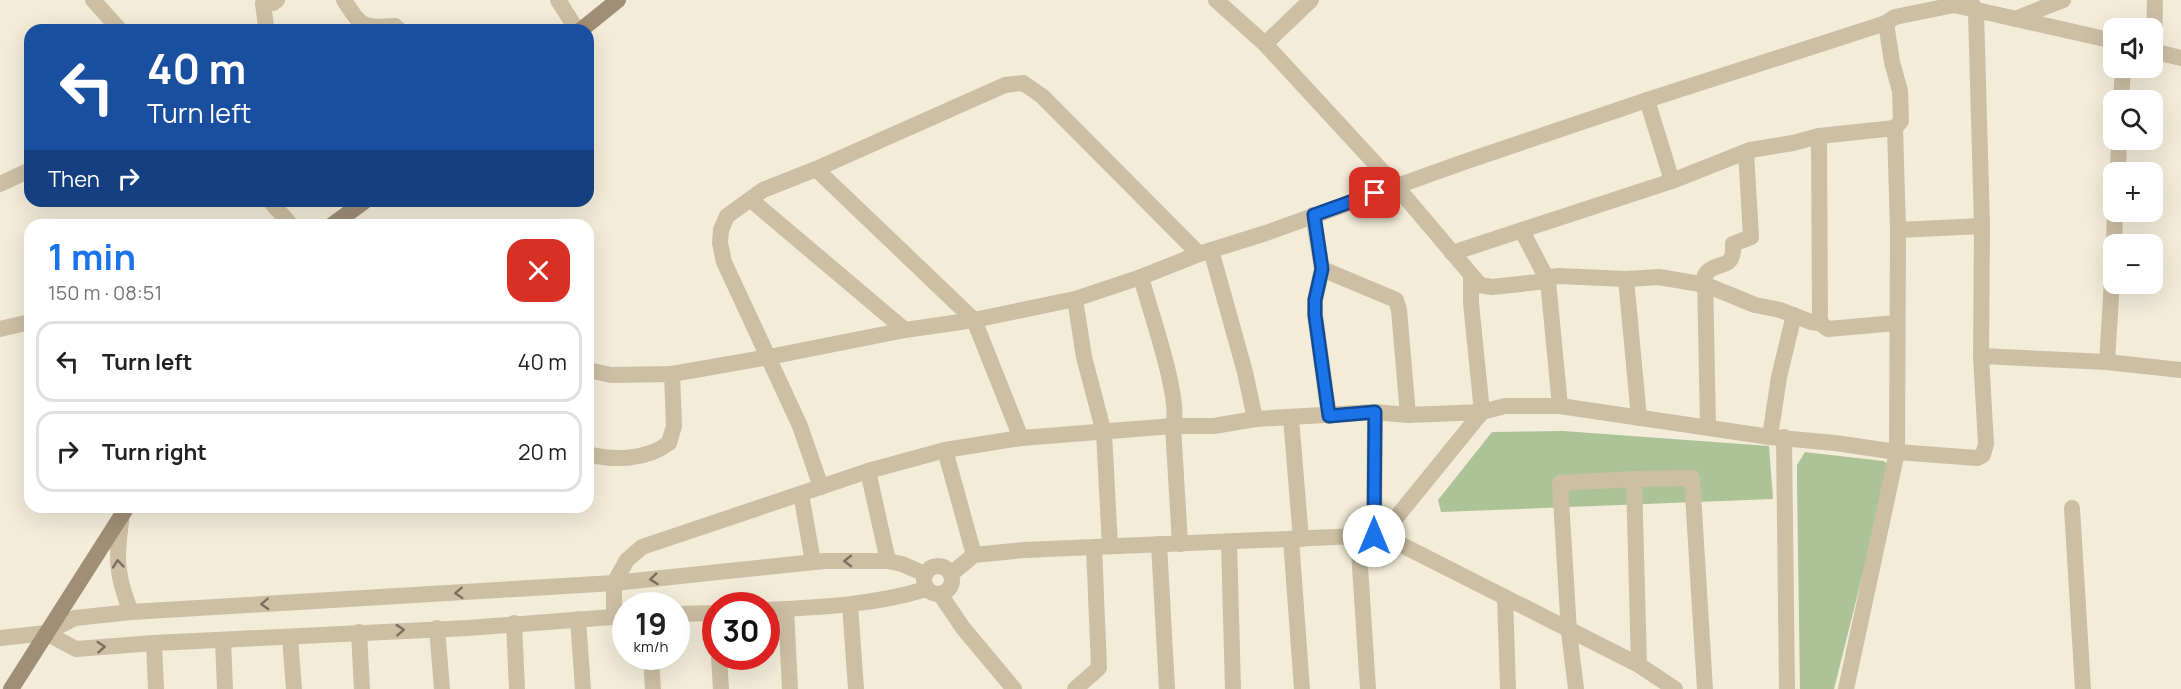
<!DOCTYPE html>
<html lang="en">
<head>
<meta charset="utf-8">
<style>
	:root { --surface:#fff; --page:#f6f6f6; --text:#202124; --muted:#757577; --line:#e0e0e0; --accent:#1a73e8 }
	body { margin:0; font-family:Manrope,sans-serif; background:var(--page); color:var(--text); height:100vh; display:flex; flex-direction:column; font-size:22px; white-space:nowrap }
	* { box-sizing:border-box; margin:0 }
	p { font-size:20px; color:var(--muted) }
	.icon { flex:none; width:33px; height:33px; fill:none; stroke:currentColor; stroke-width:2; stroke-linecap:round; stroke-linejoin:round }
	.map { position:relative; flex:1; overflow:hidden }
	.details { position:absolute; left:24px; top:219px; width:570px; height:294px; display:flex; flex-direction:column; background:var(--surface); border-radius:18px; box-shadow:0 6px 24px #0002 }
	.details>* { flex:none }
	.hud { position:absolute; left:24px; top:24px; width:570px; height:183px; border-radius:18px; box-shadow:0 6px 24px #0002; background:#1a4fa0; color:#fff; overflow:hidden }
	.tools { position:absolute; left:2103px; top:18px; display:grid; gap:12px }
	.tools a { display:grid; place-items:center; width:60px; height:60px; border-radius:12px; background:var(--surface); box-shadow:0 6px 24px #0002; font-size:30px }
	.speed { position:absolute; left:612px; top:592px; display:flex; gap:12px; font-size:30px; font-weight:700; text-align:center }
	.speed>* { display:grid; place-content:center; width:78px; height:78px; border-radius:50%; background:var(--surface); box-shadow:0 6px 24px #0002; line-height:1 }
	.speed small { font-size:15px; font-weight:400 }
	.speed .limit { border:9px solid #d22; background:#fff; color:#111 }
	.pin { position:absolute; display:grid; place-items:center; width:51px; height:51px; color:#fff; margin:-26px; border-radius:12px; box-shadow:0 3px 9px #0006 }
	.me { position:absolute; width:66px; margin:-33px; rotate:0deg; stroke-linejoin:round; filter:drop-shadow(0 0 4px #0008) }
	.turn { display:flex; align-items:center; gap:21px; height:126px; padding:0 24px; font-size:27px }
	.turn .icon { width:78px; height:78px; stroke-width:2.5 }
	.turn b { display:block; font-size:42px; line-height:51px }
	.then { display:flex; align-items:center; height:57px; padding:0 24px; background:#0003; gap:12px; font-size:22px }
	.round { display:grid; place-items:center; flex:none; width:63px; height:63px; border-radius:18px; background:var(--page) }
	.summary { display:flex; align-items:center; justify-content:space-between; height:102px; padding:0 24px }
	h1 { font-size:36px; font-weight:700; line-height:45px; color:var(--accent) }
	ul { padding:0; list-style:none }
	li { display:flex; align-items:center; gap:18px; height:81px; margin:0 12px 9px; padding:0 12px; border:3px solid var(--line); border-radius:18px }
	li div { flex:1 }
	li b { display:block; font-size:22px }
	li em { font-style:normal }
	.map>svg:first-child { display:block }
	.green { fill:#acc398 }
	.lines { fill:none; stroke-linecap:round; stroke-linejoin:round }
	.minor { stroke:#ccbfa4; stroke-width:16 }
	.tertiary { stroke:#ccbfa4; stroke-width:16 }
	.secondary { stroke:#a08e76; stroke-width:16 }
	.oneway { stroke:#7a705f }
	.route-casing { stroke:#114b97; stroke-width:15 }
	.route { stroke:#1a73e8; stroke-width:10 }
</style>
</head>
<body>
<div class="map">
<svg width="2181" height="689" viewBox="0 0 2181 689">
	<rect width="100%" height="100%" fill="#f3ecd9"/>
	<g class="green">
		<path d="M1563,431l206,15 4,53 -332,13 -3,-12 54,-68z"/>
		<path d="M1805,452l78,9 7,4 -56,224h-34l-3,-206v-18z"/>
	</g>
	<g class="lines">
		<g class="minor">
			<path d="M93,0l27,30"/>
			<path d="M344,0c18,28 18,28 51,26l4,4"/>
			<path d="M558,0l19,30"/>
			<path d="M1216,0l49,44 130,141 85,100 12,2 56,-6 3,-4 8,-1 67,3 33,-2 47,8 49,20 25,5 31,12 9,1 8,6 68,-6"/>
			<path d="M2015,19l48,-19"/>
			<path d="M1886,23l6,39 8,29 1,30 -6,7"/>
			<path d="M263,30l3,-3 -3,-24h10l4,-3"/>
			<path d="M1265,44l46,-44"/>
			<path d="M2152,51l29,7"/>
			<path d="M2154,52l1,-52"/>
			<path d="M1647,100l25,81"/>
			<path d="M2121,100l2,-32"/>
			<path d="M1819,136l1,187"/>
			<path d="M816,169l158,151 47,118"/>
			<path d="M2118,172l1,-32"/>
			<path d="M0,184l30,-14"/>
			<path d="M751,200l154,130"/>
			<path d="M270,201l21,24"/>
			<path d="M1313,215l9,54 -7,31v15l14,101"/>
			<path d="M1898,230l84,-4"/>
			<path d="M1522,231l26,50 12,125"/>
			<path d="M2114,244l1,-32"/>
			<path d="M1211,250l34,122 10,47"/>
			<path d="M1452,253l220,-72 78,-31 43,-7 26,-7 76,-8 3,102 -1,222 -51,237"/>
			<path d="M1322,269l74,31 3,10 9,105"/>
			<path d="M1141,277c8,31 41,123 32,149l7,118"/>
			<path d="M1626,279l13,139"/>
			<path d="M1075,299l9,58 20,76 6,113"/>
			<path d="M1981,356l126,6 74,8"/>
			<path d="M2107,362l7,-115"/>
			<path d="M588,370l23,5 61,-1 97,-17 136,-27 69,-10 101,-21 66,-22 58,-23 67,-21 198,-71 183,-62 239,-77 9,-6 59,-12 160,36"/>
			<path d="M1291,418l10,121"/>
			<path d="M1708,427l-3,-152c10,-16 30,-2 28,-31l18,-7 -5,-85"/>
			<path d="M1770,437l9,-60 15,-62"/>
			<path d="M1784,437l3,252"/>
			<path d="M945,450l29,105"/>
			<path d="M588,454c25,7 59,6 81,-11l5,-17 -2,-52"/>
			<path d="M868,471l20,90"/>
			<path d="M1634,479l5,186"/>
			<path d="M821,487l-21,-61 -76,-164 -4,-19 1,-13 6,-14 36,-26 53,-21 189,-84 18,-2 19,13 157,158"/>
			<path d="M801,494l12,68"/>
			<path d="M2072,508l11,181"/>
			<path d="M1382,535l100,-123 -11,-109v-27"/>
			<path d="M1358,536l10,153"/>
			<path d="M1374,536l1,-124"/>
			<path d="M1291,539l11,150"/>
			<path d="M1229,542l4,147"/>
			<path d="M1159,544l8,145"/>
			<path d="M951,574l23,-19 50,-5 358,-15 257,130 36,24"/>
			<path d="M1505,597l3,92"/>
			<path d="M850,605l6,84"/>
			<path d="M786,609l4,80"/>
			<path d="M614,616v-33l13,-23 15,-13 226,-76 77,-21 76,-12 152,-12h41l41,-7 120,-7 33,3 74,-3 23,-6h55l210,31 65,6 62,9 80,6 6,-3 3,-11 -5,-88 1,-130 -6,-215 -6,-11"/>
			<path d="M578,619l5,70"/>
			<path d="M514,623l3,66"/>
			<path d="M437,628l5,61"/>
			<path d="M359,632l3,57"/>
			<path d="M0,638l46,-5"/>
			<path d="M290,638l4,51"/>
			<path d="M223,641l2,48"/>
			<path d="M154,643l2,46"/>
			<path d="M651,657l2,32"/>
			<path d="M719,657l2,32"/>
			<path d="M1075,689l24,-21 -5,-121"/>
			<path d="M1576,689l-7,-57 -9,-149 74,-4 58,-1 13,211"/>
		</g>
		<g class="tertiary">
			<path d="M0,329l30,-7"/>
			<path d="M122,514c-6,42 -7,59 9,98"/>
			<circle cx="938" cy="580" r="14"/>
			<path d="M940,594l23,34 51,61"/>
			<path d="M766,610c55,-3 108,-5 160,-21"/>
			<path d="M676,614l40,-1"/>
			<path d="M46,633l29,-15 56,-6 483,-29 210,-22h64l14,3 23,10"/>
			<path d="M46,633l30,16 78,-6 314,-15 158,-12"/>
		</g>
		<g class="secondary">
			<path d="M581,30l37,-30"/>
			<path d="M332,225l33,-24"/>
			<path d="M11,689l116,-182"/>
		</g>
	</g>
	<defs><path id="oneway-chevron" d="M-2-3.5L2.5 0L-2 3.5" fill="none" stroke-width="1.6" stroke-linecap="round" stroke-linejoin="round" transform="scale(1.5)"/></defs>
	<g class="oneway">
		<use href="#oneway-chevron" transform="translate(848 561) rotate(180)"/>
		<use href="#oneway-chevron" transform="translate(118 564) rotate(-95)"/>
		<use href="#oneway-chevron" transform="translate(654 579) rotate(174)"/>
		<use href="#oneway-chevron" transform="translate(459 593) rotate(177)"/>
		<use href="#oneway-chevron" transform="translate(265 604) rotate(177)"/>
		<use href="#oneway-chevron" transform="translate(400 630) rotate(-3)"/>
		<use href="#oneway-chevron" transform="translate(101 647) rotate(-4)"/>
	</g>
	<g class="lines">
		<g class="route-casing">
			<path id="route" d="M1374,536l1,-124 -46,4 -14,-101v-15l7,-31 -8,-54 61,-22"/>
		</g>
		<use href="#route" class="route"/>
	</g>
</svg>
<div class="tools">
<a><svg class="icon" aria-label="sound" viewBox="0 0 24 24"><path d="M4 9h4l5-4v14l-5-4H4zM17 9q2 3 0 6"/></svg></a>
<a><svg class="icon" aria-label="search" viewBox="0 0 24 24"><circle cx="10" cy="10" r="6"/><path d="M15 15l6 6"/></svg></a>
<a>+</a>
<a>−</a>
</div>
<div class="speed"><div>19<small>km/h</small></div><div class="limit">30</div></div>
<div class="pin" style="left:1375px;top:193px;background:#d93025"><svg class="icon" aria-label="arrive" viewBox="0 0 24 24"><path d="M6 21V4h12l-3 4 3 4H6"/></svg></div>
<svg class="me" style="left:1374px;top:536px" viewBox="-20 -20 40 40"><circle r="19" fill="#fff"/><path d="M0-13L10 11 0 6-10 11z" fill="#1a73e8"/></svg>
<div class="hud">
<div class="turn"><svg class="icon" aria-label="left" viewBox="0 0 24 24"><path d="M17 20v-9H6M10 6l-5 5 5 5"/></svg><div><b>40 m</b>Turn left</div></div>
<div class="then">Then<svg class="icon" aria-label="right" viewBox="0 0 24 24"><path d="M7 20v-9h11M14 6l5 5-5 5"/></svg></div>
</div>
<section class="details">
<div class="summary"><div><h1>1 min</h1><p>150 m · 08:51</p></div><a class="round" style="background:#d93025;color:#fff"><svg class="icon" aria-label="close" viewBox="0 0 24 24"><path d="M6 6l12 12M18 6L6 18"/></svg></a></div>
<ul>
<li><svg class="icon" aria-label="left" viewBox="0 0 24 24"><path d="M17 20v-9H6M10 6l-5 5 5 5"/></svg><div><b>Turn left</b></div><em>40 m</em></li>
<li><svg class="icon" aria-label="right" viewBox="0 0 24 24"><path d="M7 20v-9h11M14 6l5 5-5 5"/></svg><div><b>Turn right</b></div><em>20 m</em></li>
</ul>
</section>
</div>
</body>
</html>
